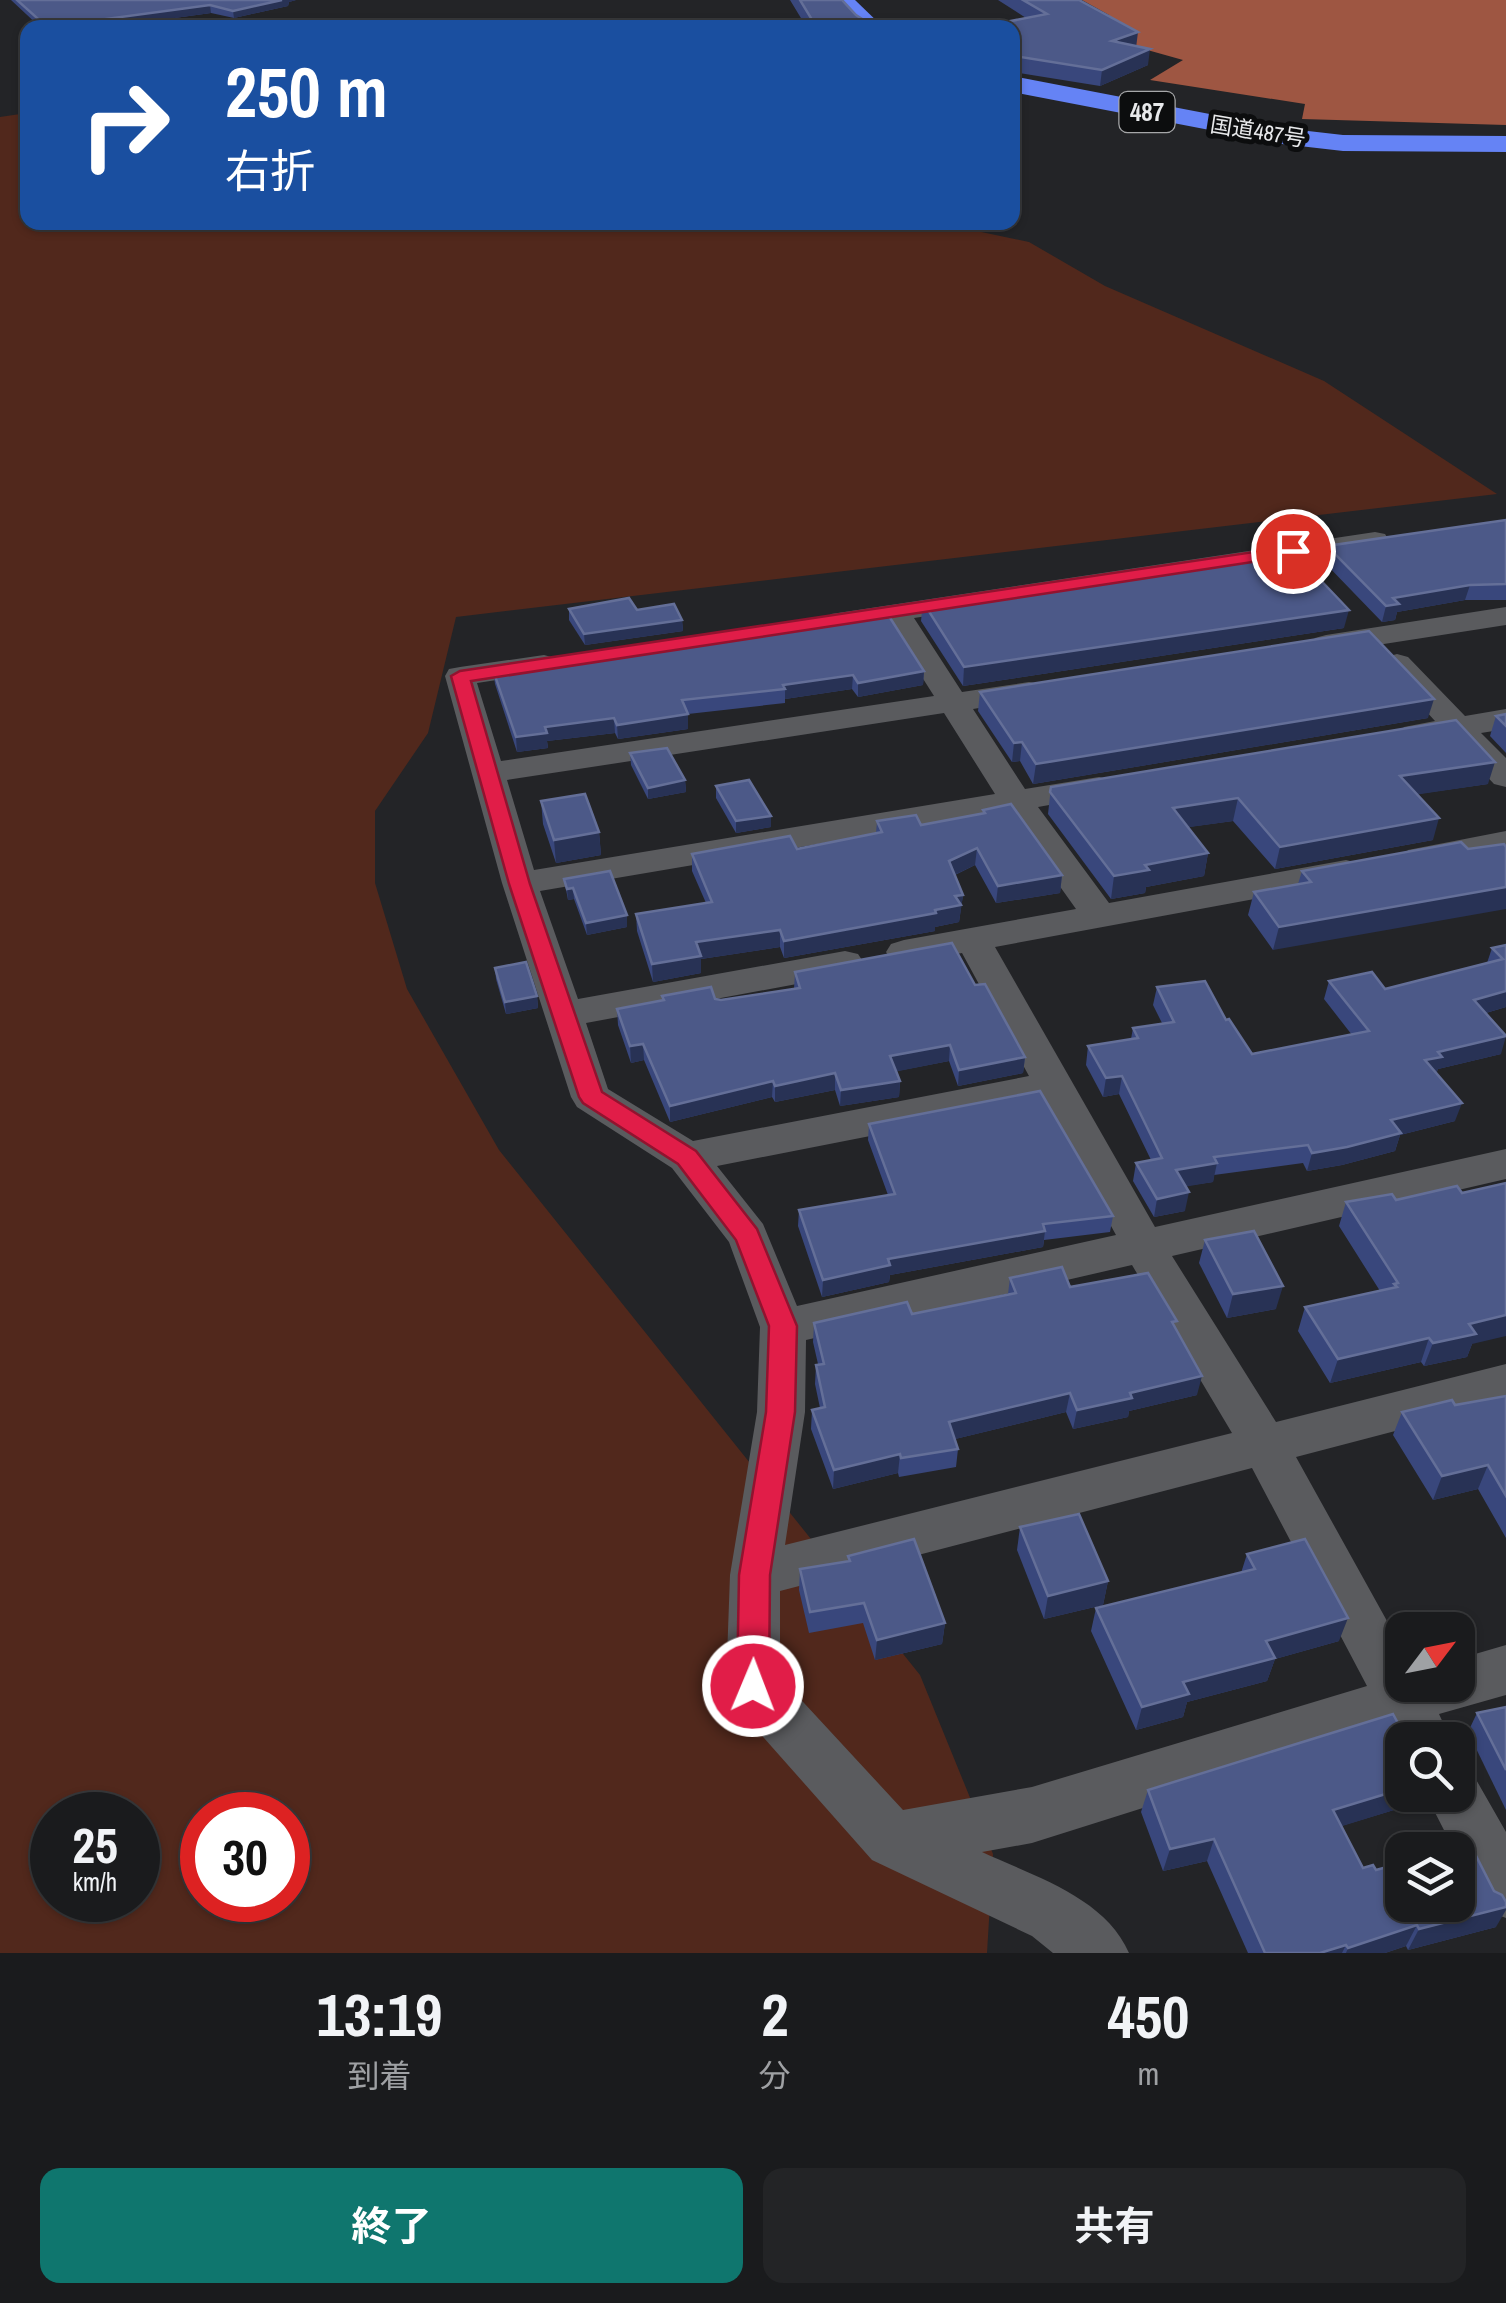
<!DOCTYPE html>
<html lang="ja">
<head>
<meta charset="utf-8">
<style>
	:root { --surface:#1a1b1d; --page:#232426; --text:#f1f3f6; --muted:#9fa1a4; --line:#38393b; --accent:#0f766e }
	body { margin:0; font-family:"Archivo Narrow","Noto Sans JP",sans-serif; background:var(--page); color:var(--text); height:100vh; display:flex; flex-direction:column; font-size:38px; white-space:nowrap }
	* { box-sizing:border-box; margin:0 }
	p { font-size:32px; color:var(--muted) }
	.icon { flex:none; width:55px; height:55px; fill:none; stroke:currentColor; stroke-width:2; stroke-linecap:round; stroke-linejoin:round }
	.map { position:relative; height:1953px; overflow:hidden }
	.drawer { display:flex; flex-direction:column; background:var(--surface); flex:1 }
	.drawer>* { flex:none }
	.top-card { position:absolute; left:20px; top:20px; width:1000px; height:210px; border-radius:20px; box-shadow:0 2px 8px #0004,0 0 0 2px var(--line); background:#1a4fa0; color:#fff; overflow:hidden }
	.needle { width:65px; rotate:58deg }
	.tools { position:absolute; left:1385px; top:1612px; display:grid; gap:20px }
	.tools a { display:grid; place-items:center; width:90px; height:90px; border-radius:20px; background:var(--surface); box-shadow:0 2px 8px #0004,0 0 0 2px var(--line); font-size:50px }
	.speed { position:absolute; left:30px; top:1792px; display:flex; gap:20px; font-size:50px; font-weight:700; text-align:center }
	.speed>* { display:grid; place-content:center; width:130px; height:130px; border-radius:50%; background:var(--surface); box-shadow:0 2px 8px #0004,0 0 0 2px var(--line); line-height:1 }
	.speed small { font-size:25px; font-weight:400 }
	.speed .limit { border:15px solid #d22; background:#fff; color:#111 }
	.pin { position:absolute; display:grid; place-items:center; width:85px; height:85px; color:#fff; margin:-42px; border:5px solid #fff; border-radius:50%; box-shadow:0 2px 10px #0007 }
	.me { position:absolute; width:110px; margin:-55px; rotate:1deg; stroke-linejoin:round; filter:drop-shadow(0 0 8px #0008) }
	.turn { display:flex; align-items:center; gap:35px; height:210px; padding:0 40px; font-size:45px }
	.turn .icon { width:130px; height:130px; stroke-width:2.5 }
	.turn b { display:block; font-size:70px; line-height:85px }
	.eta { display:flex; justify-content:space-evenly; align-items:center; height:170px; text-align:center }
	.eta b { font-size:60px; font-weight:700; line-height:70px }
	.cta { display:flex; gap:20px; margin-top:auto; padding:20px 40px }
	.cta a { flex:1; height:115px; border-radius:20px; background:var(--accent); color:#fff; font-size:40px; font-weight:700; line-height:115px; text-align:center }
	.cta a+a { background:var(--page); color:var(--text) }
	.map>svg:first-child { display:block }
	.green { fill:#51281c; fill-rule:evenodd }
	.water { fill:#9e5642 }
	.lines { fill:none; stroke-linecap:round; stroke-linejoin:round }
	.minor { fill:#5a5b5e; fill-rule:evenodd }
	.highway { fill:#6583f5; fill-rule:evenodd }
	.wall { fill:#39477c }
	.shaded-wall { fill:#283255 }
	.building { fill:#4c5988; stroke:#646f98; stroke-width:2.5 }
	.route { fill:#e11d48; stroke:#92132f; stroke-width:2.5 }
	.labels { text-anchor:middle; stroke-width:10; stroke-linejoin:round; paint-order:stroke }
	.far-street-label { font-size:22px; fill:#e8e9eb; stroke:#0c0d0e }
	.shield { fill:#0c0d0e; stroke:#a6a7a9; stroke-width:2.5 }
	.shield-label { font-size:25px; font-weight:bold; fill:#e8e9eb }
</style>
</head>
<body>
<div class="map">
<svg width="1506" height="1953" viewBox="0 0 1506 1953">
	<rect width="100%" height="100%" fill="#232427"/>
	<path class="green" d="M27,113l1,109h906l95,20 76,44 219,95 173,113 -1041,123 -28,116 -53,78v72l32,106 92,161 421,525 73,179 -6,99h-987v-1836zM52,1815h86v85h-86zM202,1815h86v85h-86z"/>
	<path class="water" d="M1082,0h424v125l-204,-6 3,-15 -155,-24 33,-20 -82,-23v-19l8,-3z"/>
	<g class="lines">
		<g class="minor">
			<path d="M1375,532l10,2 4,6 -4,6 -471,72 48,74 67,-10 11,2 5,7 -5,7 -67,11 52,80 74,-12 12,3 5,7 -5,7 -73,13 71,96 237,-43 12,3 6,8 -6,8 -12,3 -351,65 160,280 351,-78v30l-334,77 104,166 230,-58v38l-210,55 106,191v37h56v-26l48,-14v50l-67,19 12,26h-49v14l-12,-24 -358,113 -50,9c51,24 123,45 147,101h-76l-21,-17 -160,-76 -138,-156 -8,-18 4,-111 27,-163 3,-85 -31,-85 -57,-74 -95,-61 -6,-10 -69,-214 -57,-207 4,-7 11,-2 84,-12 11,3 4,6 -4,6 -11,3 -67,10 24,78 433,-65 -47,-74 -46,7 -10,-3 -5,-6 5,-6zM944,713l51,81 -461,76 -27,-90zM1007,812l69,97 -172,31 -13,4 -5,8 5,8 13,4 58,-11 67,123 -336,65 -85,-52 -22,-66 259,-48 13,-3 6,-9 -6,-9 -13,-3 -267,48 -38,-108zM1043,1102l73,133 -319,71 -34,-82 -46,-58zM1132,1265l100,168 -447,112 20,-133 1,-72zM1252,1468l115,218 -335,101 -129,23 -123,-133v-86z"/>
			<path d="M1506,607v18l-180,28 -11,-3 -4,-6 4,-6 11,-3z"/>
			<path d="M1397,654l11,3 57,59 41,-7v20l-25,4 25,25v29l-12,-3 -43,-46 -36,6 -11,-3 -5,-7 5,-7 31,-6 -53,-58 4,-6z"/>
			<path d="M1506,831v20l-86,17 -12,-4 -5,-7 5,-7z"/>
			<path d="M1458,1769l16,7 32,56v86l-21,-8 -59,-115h32z"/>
		</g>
		<g class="highway">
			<path d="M831,0h24l29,28h-26z"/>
			<path d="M1012,76l270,52 61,7 163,1v16l-163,-1 -61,-7 -270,-52z"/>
		</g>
	</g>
	<g class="wall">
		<path d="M11,0h285l-7,2 -1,4 -54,12 -23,-5 -109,15h-61z"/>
		<path d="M790,0h52l14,15 20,13h-69z"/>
		<path d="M998,0h81l58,46 11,19 -48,21 -87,-14 -1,-44 14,-10z"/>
		<path d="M1506,520v80h-41l-68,12 -2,8 -13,2 -58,-60 3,-16z"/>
		<path d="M1217,559l127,69 -381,58 -42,-65 2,-19 27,4 65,-11 1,-6 200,-23z"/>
		<path d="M569,609l68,1 45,10 1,11 -98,14 -16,-25z"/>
		<path d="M493,670l431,1 -1,14 -65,12 -6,-8 -67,10v4l-97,11v15l-70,10 -3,-6 -68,8 1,7 -31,4 -22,-68z"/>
		<path d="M980,692l448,26 -395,66 -13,-23 -8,1 -34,-51z"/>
		<path d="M1506,714v39l-16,-17 6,-20z"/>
		<path d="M630,753l55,27 1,12 -38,7 -17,-34z"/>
		<path d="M1488,784l-71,10 16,46 -158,29 -42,-48 -45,6 20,26 -4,23 -58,11 -1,6 -34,6 -63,-85 3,-27z"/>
		<path d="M716,786l55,30v11l-35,6 -20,-35z"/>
		<path d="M541,801l58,31 2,23 -45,8 -13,-39z"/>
		<path d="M983,810l79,65 -2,18 -64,10 -21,-38 -20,10 8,20 -4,27 -24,5v4l-151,27 -4,-11 -79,12v14l-48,9 -16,-51 -1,-17 70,-11 -14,-32v-17l105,-5 79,-16 1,-12 44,4 62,-12z"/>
		<path d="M1461,842l-188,108 -25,-35 6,-23 44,-8 4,-13z"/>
		<path d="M564,879l63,36v12l-40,8 -13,-36 -6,1z"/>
		<path d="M1506,945v62l-20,6 15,41 -63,15 -2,4 19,48 -55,14 -5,16 -53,14 -35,6 -4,-8 -89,12 -1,7 -28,4v25l-31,6 -21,-36 3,-18 15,-3 -32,-66 -16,3 -17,-32 2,-19 43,-7 2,-11 29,-5 -9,-18 4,-18 69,33 26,34 100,-19 -28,-36 5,-18 56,8 102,-26 5,-15z"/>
		<path d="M495,968l42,28 1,12 -32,6 -10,-35z"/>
		<path d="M795,972l180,13 50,72 -2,16 -65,13 -9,-25 -52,10 3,10 -1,16 -59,9 -5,-16 -60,12 -3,-5 -102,25 -26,-62 -13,3 -13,-38 -1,-16 45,-9v-4l59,4 73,-11z"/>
		<path d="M869,1124l244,92 -3,16 -66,8 -1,7 -153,28 -1,7 -67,15 -24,-71 1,-16 89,-15 -20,-55z"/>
		<path d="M1346,1202l126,142 -5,13 -43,9 -3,-4 -91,21 -32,-52 7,-24 75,-16 -41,-65z"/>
		<path d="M1205,1240l71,69 -49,9 -28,-55z"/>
		<path d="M1010,1278l60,9 105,41 22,67 -68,16 -1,6 -55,12 -7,-17 -111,27 3,10 -2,18 -57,10 -1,-4 -65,16 -22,-60 1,-19 8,-2 -5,-24 1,-19 2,-1 -5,-22 1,-19 98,-9 96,-20z"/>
		<path d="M1506,1396v142l-28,-49 -45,11 -40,-65 9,-23 53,-7z"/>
		<path d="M1020,1527l88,54 -5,24 -59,14 -27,-69z"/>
		<path d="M1247,1554l92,87 -64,18 -8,22 -80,21 -4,15 -47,13 -45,-99 5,-23 145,-35z"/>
		<path d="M848,1556l97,67 -3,21 -67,16 -12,-37 -54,10 -10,-43 1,-21 48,-8z"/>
		<path d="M1506,1707v103l-38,-78 9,-19z"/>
		<path d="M1148,1790l272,12 -79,24 22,42 133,59 -88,23 -2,-4 -21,7h-137l-41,-92 -44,10 -22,-59z"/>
	</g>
	<g class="shaded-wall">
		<path d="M282,0h14l-7,2 -1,4 -54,12 -1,-7z"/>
		<path d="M210,5l1,8 -109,15 -55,-1z"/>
		<path d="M1138,32l-2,16 -24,-7z"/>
		<path d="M1150,49l-2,16 -48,21 2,-16z"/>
		<path d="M1470,585l-5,15 -68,12 -2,8 -13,2 4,-16 7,-8z"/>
		<path d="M1349,610l-5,18 -381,58 1,-19z"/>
		<path d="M682,620l1,11 -98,14 -1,-11z"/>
		<path d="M924,671l-1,14 -65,12v-14z"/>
		<path d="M853,675l-1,14 -67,10v-10l-2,-4z"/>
		<path d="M1434,699l-6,19 -395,66 3,-20z"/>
		<path d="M688,714v15l-70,10 -1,-14z"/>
		<path d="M614,718l1,15 -68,8 1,7 -31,4 -1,-15 29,-10z"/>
		<path d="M1022,742l-2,19 -8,1 2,-19z"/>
		<path d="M1495,762l-7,22 -94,14 6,-22z"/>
		<path d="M685,780l1,12 -38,7v-11z"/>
		<path d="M1238,798l-5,23 -64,9 4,-22z"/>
		<path d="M771,816v11l-35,6v-12z"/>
		<path d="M1439,818l-6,22 -158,29 5,-22z"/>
		<path d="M599,832l2,23 -45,8 -2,-23z"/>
		<path d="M977,848l-2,17 -27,13 1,-17z"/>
		<path d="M1208,853l-4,23 -58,11 -1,6 -34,6 3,-23 31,-11z"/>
		<path d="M1062,875l-2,18 -64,10 2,-17z"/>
		<path d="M1506,887v22l-233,41 6,-23z"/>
		<path d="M573,888l1,11 -6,1 -1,-11z"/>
		<path d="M963,895l-4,27 -24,5v4l-151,27v-17l151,-31 20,-14z"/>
		<path d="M627,915v12l-40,8 -1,-12z"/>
		<path d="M780,930v17l-79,12v14l-48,9 -1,-18 44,-22z"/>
		<path d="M1506,991v16l-38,11 6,-18z"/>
		<path d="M537,996l1,12 -32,6 -1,-12z"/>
		<path d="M1506,1036l-5,18 -63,15 -2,6 -11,-15 13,-8z"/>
		<path d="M643,1044l1,16 -13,3 -1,-17z"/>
		<path d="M950,1045l-1,16 -60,12 1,-17z"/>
		<path d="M1025,1057l-2,16 -65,13 1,-16z"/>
		<path d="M835,1073v17l-60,12v-16z"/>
		<path d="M1122,1076l-3,18 -16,3 3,-19z"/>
		<path d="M773,1081l-1,16 -102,25v-16z"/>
		<path d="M900,1081l-1,16 -59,9 1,-16z"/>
		<path d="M1462,1103l-7,18 -55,14 -5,16 -53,14 -35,6 5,-18 79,-33z"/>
		<path d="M1217,1163l-4,19 -41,7 4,-19z"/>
		<path d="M1189,1192l-4,19 -31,6 3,-18z"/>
		<path d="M1045,1231l-2,16 -153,28 -1,7 -67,15 1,-17 65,-21z"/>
		<path d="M1283,1286l-7,23 -49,9 6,-24z"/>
		<path d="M1506,1315v21l-34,8 -5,13 -43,9 9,-23 36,-19z"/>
		<path d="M1429,1338l-8,24 -91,21 8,-24z"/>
		<path d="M1202,1376l-5,19 -68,16 -1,6 -55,12 4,-19 53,-17z"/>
		<path d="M1070,1393l-4,19 -119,29 2,-19z"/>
		<path d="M900,1454l-2,19 -65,16 1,-19z"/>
		<path d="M1488,1465l-10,24 -45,11 9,-24z"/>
		<path d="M1108,1581l-5,24 -59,14 4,-23z"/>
		<path d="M1348,1618l-9,23 -64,18 -8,22 -80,21 -4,15 -47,13 6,-23 41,-25 83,-41z"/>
		<path d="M945,1623l-3,21 -67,16 2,-20z"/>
		<path d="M1402,1789v6h21l-3,7 -97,30 10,-22z"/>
		<path d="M1214,1839l-7,22 -44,10 7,-22z"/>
		<path d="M1506,1907v3l-10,17 -88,23 11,-21z"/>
		<path d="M1417,1925l-11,21 -21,7h-39l2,-5z"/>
		<path d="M1346,1945l-4,8h-22z"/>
	</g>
	<g class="building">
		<path d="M17,0h265l-49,11 -23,-6 -163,22z"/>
		<path d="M800,0h42l14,15 20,13h-59z"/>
		<path d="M1023,0h56l59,32 -26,9 38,8 -48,21 -88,-14 -2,2v-30h-37l72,-14z"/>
		<path d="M1506,520v64l-36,1 -77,13 6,6 -13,2 -59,-60z"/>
		<path d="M1291,549l58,61 -385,57 -41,-65 21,-3 6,7 70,-12 -4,-5 207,-24 -6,-6z"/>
		<path d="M629,598l8,12 37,-6 8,16 -98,14 -15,-25z"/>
		<path d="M887,613l37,58 -66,12 -5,-8 -70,10 2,4 -103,11 6,14 -71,11 -3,-7 -69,9 2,6 -31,4 -23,-67z"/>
		<path d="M1369,631l65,68 -398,65 -14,-22 -8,1 -34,-51z"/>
		<path d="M1506,714v12l-10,-10z"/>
		<path d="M1456,720l39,42 -95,14 39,42 -159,29 -42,-49 -65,10 35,45 -63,12 4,5 -35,6 -64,-84 1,-5z"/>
		<path d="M667,748l18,32 -37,8 -18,-35z"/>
		<path d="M749,780l22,36 -35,5 -20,-35z"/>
		<path d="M585,794l14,38 -45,8 -13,-39z"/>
		<path d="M1011,804l51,71 -64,11 -21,-38 -28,13 14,34 -8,1 6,9 -26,5 1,3 -152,28 -4,-11 -84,12 5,14 -49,8 -16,-50 76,-12 -20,-48 98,-18 7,13 85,-17 -5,-11 39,-6 5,10 64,-12 -2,-3z"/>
		<path d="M1461,842l7,7 36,-5 2,3v40l-227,40 -25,-35 57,-10 -9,-11z"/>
		<path d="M610,871l17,44 -41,8 -13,-35 -6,1 -3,-10z"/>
		<path d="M952,943l23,42 10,-1 40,73 -66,13 -9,-25 -60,11 10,25 -59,9 -6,-17 -60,13 -2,-5 -103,25 -27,-62 -13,2 -13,-37 47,-9 -2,-4 49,-9 4,12 6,1 79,-12 -5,-16z"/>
		<path d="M1506,945v46l-32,9 32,36 -68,16 4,5 -17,3 37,43 -71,17 10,13 -54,14 -35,6 -4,-8 -94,12 3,6 -41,7 13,22 -32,7 -21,-36 26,-5 -40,-82 -16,2 -18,-32 50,-8 -5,-10 41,-6 -17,-35 48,-6 21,39 3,-1 23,35 117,-23 -40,-50 43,-9 13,17 118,-30 -11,-11z"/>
		<path d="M526,962l11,34 -32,6 -10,-34z"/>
		<path d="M1040,1091l73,125 -70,8 2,7 -157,28 2,6 -67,15 -24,-70 96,-16 -26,-70z"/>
		<path d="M1506,1183v132l-37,9 7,10 -43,9 -4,-5 -91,21 -33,-52 92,-20 -3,-3 4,-1 -52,-81 46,-8 4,6 61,-14 5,7z"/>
		<path d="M1254,1231l29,55 -50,8 -28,-54z"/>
		<path d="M1062,1267l8,20 78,-14 29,48 -5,1 30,54 -72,17 2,5 -55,12 -7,-17 -121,29 9,27 -57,9 -1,-4 -66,16 -22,-60 13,-3 -9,-42 8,-1 -10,-41 93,-21 5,12 104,-21 -6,-15z"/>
		<path d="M1506,1396v100l-18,-31 -46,11 -40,-64 50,-12 3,5z"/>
		<path d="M1079,1514l29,67 -60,15 -28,-69z"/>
		<path d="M914,1539l31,84 -68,17 -13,-37 -54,9 -10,-43 50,-8 -2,-5z"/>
		<path d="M1305,1539l43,79 -82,23 9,17 -92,24 6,12 -47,13 -46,-99 159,-39 -8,-15z"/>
		<path d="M1506,1707v63l-29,-57z"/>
		<path d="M1393,1714l14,26h-5v49l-69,21 30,58 10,-3 3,5 26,-7v42h56v-55h-3l16,-4 23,45 8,4 4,7v5l-87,22 -2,-4 -69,23 -2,-3 -26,8h-55l-51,-114 -44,10 -22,-59z"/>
	</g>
	<path class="route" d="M1293,546l6,2v7l-828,126 59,203 72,208 94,59 61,78 40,97 -2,86 -25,163 -1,111 -4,11 -12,4 -11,-4 -5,-11 2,-111 27,-163 3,-86 -33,-86 -58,-76 -95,-61 -4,-6 -70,-213 -58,-208 9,-5z"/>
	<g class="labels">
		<g class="far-street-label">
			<text transform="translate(1258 131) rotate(9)" y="8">国道487号</text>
		</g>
		<rect class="shield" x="1119.5" y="92" width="55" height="40" rx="8"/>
		<g class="shield-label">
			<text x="1147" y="121">487</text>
		</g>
	</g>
</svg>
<div class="tools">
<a><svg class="needle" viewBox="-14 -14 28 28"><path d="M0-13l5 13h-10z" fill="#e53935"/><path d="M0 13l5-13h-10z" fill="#9fa1a4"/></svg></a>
<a><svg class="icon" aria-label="search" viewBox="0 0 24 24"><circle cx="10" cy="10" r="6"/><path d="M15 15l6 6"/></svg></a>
<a><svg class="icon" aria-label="layers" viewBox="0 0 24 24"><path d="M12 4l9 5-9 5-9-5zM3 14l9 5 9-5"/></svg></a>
</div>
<div class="speed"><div>25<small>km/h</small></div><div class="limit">30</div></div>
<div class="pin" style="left:1293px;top:551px;background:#d93025"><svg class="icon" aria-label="arrive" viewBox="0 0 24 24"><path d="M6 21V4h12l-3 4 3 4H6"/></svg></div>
<svg class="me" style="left:753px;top:1686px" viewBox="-20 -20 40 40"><circle r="17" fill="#e11d48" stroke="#fff" stroke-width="3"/><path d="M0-11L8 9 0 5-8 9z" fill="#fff"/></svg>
<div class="top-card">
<div class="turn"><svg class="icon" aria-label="right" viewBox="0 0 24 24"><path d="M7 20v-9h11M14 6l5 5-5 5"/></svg><div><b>250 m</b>右折</div></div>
</div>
</div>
<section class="drawer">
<div class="eta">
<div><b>13:19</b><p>到着</p></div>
<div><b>2</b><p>分</p></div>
<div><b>450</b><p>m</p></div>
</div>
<div class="cta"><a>終了</a><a>共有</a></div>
</section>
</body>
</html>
